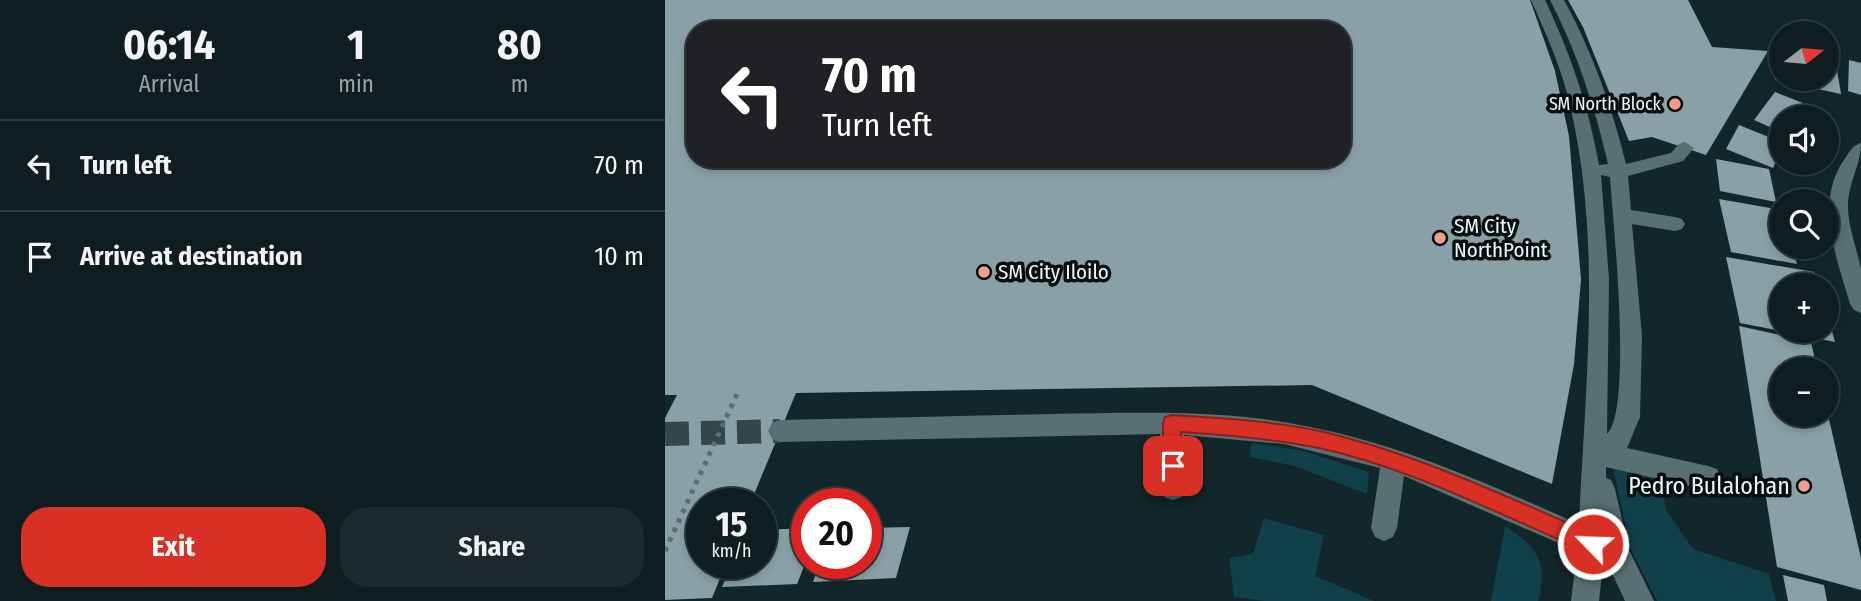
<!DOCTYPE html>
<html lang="en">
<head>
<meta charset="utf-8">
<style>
	:root { --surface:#0e1d20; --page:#1c2a2d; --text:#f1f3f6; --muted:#9ba2a5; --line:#2e3b3e; --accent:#d93025 }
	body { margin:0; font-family:"Fira Sans Condensed",sans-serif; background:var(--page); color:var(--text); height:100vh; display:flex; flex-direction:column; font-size:26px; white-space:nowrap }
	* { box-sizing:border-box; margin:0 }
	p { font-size:23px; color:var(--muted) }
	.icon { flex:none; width:38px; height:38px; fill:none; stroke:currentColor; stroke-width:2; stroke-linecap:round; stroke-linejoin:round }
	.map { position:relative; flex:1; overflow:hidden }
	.side { display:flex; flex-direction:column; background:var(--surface); width:665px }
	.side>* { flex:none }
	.banner { position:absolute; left:21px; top:21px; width:665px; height:147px; border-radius:28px; box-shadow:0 4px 10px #0003,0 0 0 2px var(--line); background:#202124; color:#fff; overflow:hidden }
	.needle { width:46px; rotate:74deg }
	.buttons { position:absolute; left:1104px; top:21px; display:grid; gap:14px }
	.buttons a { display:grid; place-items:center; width:70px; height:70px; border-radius:50%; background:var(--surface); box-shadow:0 4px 10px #0003,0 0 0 2px var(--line); font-size:35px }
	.speed { position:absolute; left:21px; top:488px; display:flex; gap:14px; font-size:35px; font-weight:700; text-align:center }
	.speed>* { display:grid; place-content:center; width:91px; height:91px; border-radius:50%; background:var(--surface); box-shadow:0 4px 10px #0003,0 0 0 2px var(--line); line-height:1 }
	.speed small { font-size:18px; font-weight:400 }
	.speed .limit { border:10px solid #d22; background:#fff; color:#111 }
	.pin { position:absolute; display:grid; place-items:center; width:60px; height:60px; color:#fff; margin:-30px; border-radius:14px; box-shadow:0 4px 10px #0006 }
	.me { position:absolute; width:77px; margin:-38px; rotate:294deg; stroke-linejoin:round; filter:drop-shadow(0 0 5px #0008) }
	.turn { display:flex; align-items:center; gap:24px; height:147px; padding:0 21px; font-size:32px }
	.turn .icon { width:91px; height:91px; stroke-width:2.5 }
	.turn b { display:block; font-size:49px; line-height:60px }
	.eta { display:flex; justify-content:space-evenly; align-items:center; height:119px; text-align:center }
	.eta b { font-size:42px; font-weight:700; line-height:49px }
	.primary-button { display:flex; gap:14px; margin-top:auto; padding:14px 21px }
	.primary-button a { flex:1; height:80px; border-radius:28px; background:var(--accent); color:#fff; font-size:28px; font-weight:700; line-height:80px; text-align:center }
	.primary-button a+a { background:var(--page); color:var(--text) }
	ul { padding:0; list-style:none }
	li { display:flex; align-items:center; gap:21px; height:91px; padding:0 21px; border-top:2px solid var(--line) }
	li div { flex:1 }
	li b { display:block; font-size:26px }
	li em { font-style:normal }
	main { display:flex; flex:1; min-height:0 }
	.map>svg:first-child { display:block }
	.green { fill:#10414a }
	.building { fill:#89a1a6; fill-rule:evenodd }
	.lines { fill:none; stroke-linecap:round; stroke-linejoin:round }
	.minor-tunnel { stroke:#33464a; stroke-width:24; stroke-dasharray:24 12; stroke-linecap:butt }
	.path { stroke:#5c6f72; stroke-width:5; stroke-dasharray:4.5 6; stroke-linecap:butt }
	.minor { fill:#586f74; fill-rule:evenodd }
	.route { fill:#d93025; stroke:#8d1f18; stroke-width:2 }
	.poi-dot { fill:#f49d8b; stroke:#060e10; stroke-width:2.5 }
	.labels { text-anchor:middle; stroke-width:7; stroke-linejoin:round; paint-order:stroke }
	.far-poi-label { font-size:18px; fill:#ebf8fb; stroke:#060e10; text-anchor:end }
	.poi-label { font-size:21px; fill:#ebf8fb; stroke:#060e10; text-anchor:start }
	.near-poi-label { font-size:24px; fill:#ebf8fb; stroke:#060e10; text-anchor:end }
</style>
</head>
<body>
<main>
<section class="side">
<div class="eta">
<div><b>06:14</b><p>Arrival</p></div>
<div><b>1</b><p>min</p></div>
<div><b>80</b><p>m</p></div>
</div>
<ul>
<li><svg class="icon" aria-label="left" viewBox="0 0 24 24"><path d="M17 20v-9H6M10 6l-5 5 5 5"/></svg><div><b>Turn left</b></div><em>70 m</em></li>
<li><svg class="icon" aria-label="arrive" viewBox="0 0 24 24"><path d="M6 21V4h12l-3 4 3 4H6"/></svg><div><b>Arrive at destination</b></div><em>10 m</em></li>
</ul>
<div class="primary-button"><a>Exit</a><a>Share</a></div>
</section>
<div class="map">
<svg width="1196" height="601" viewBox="0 0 1196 601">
	<rect width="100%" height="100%" fill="#12272b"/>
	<g class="green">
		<path d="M586,443l49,7 69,22 -2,22 -72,-28 -45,-9z"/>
		<path d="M948,468l46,9 7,33 27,39 76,25 7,27h-119l-26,-51z"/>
		<path d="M599,518l60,17 -9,41 59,25h-110l-30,-4 -5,-39 24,-4z"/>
		<path d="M840,526c34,22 43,37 33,75h-47z"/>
	</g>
	<g class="building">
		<path d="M0,0h865l25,71 14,65 12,143 -7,85 -22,120 -240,-99 -516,8 -46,111h-48v60h24l-14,34 -47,2v-182l12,-23h-12zM30,30h647v129h-647z"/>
		<path d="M903,0h120l24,47 56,4 -62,104 -54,-18 -23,4 -46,-114z"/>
		<path d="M1110,51l6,1v27h46v-17l9,2 5,30 -66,-14z"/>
		<path d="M1184,60l12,3v32l-13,-4z"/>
		<path d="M1110,92l48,19 -4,6h-38v15l-27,-12z"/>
		<path d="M1074,125l42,17v7l-8,19 -47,-19z"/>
		<path d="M1051,159l53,10 7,33 -56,-11z"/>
		<path d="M1054,199l62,11v37h11l5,17 -66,-12z"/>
		<path d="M1061,257l88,15 4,13h-37v46l-41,-8z"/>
		<path d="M1163,317l7,25 -51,-10 43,-1z"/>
		<path d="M1074,326l72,16 6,27h-36v46h47l33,143v32l-84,-23z"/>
		<path d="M245,527l-14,51 -83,4 6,-18h47v-36z"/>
		<path d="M142,528v31l-10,25 -75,3 10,-23h29v-34z"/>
		<path d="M1118,575l41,10 3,16h-39z"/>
	</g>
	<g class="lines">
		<path class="minor-tunnel" d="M0,434l115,-3"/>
		<path class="path" d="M0,551l72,-157"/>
		<g class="minor">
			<path d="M866,0h14c26,55 43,105 54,165l9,-1c-13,-57 -31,-112 -58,-164h14c28,51 48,107 62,164l45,-11 8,-9 6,-2 9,6 -11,13 -55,15 3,34 44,7 7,2 3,5 -3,5 -7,2 -43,-7 10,112 -2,81 -13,31 81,18 9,3 4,9 -4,9 -9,3 -102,-23v11l5,2 4,9 14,61 25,51h-29l-21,-45 -5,45h-28l6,-50 -173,-75 -7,52 -4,9 -9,4 -9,-4 -4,-9 9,-60 -96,-24 -100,-9 2,53 -4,9 -9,3 -9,-3 -4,-9v-54l-380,8 -8,-3 -4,-8 4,-8 8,-3c90,-2 181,-4 271,-6 85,-1 170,-5 254,12 96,18 185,59 274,98 6,-136 23,-279 -8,-414 -8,-39 -24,-74 -40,-110zM936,175l9,2c3,44 23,231 -3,257l2,-155z"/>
			<path d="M1196,143c0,22 -13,40 -13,63 0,22 9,42 13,63 0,14 0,30 0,44l-7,-3 -4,-6c-13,-46 -37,-103 -4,-147 4,-6 7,-12 15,-14z"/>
		</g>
	</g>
	<path class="route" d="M507,415c49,3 101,6 148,16 98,23 189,67 280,106l3,7 -3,7 -7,3c-90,-37 -178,-85 -274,-106 -44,-9 -92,-13 -138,-16l1,34 -2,6 -7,3 -7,-3 -3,-6v-43l2,-6z"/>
	<g class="poi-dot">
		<circle cx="1010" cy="104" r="7"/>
		<circle cx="775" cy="238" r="7"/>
		<circle cx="319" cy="272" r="7"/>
		<circle cx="1139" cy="486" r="7"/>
	</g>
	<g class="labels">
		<g class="far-poi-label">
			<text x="996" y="110">SM North Block</text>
		</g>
		<g class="poi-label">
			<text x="789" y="233">SM City<tspan x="789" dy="24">NorthPoint</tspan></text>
			<text x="333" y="279">SM City Iloilo</text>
		</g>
		<g class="near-poi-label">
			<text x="1125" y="494">Pedro Bulalohan</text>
		</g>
	</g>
</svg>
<div class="buttons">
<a><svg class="needle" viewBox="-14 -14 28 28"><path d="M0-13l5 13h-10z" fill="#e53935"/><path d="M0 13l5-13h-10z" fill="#9ba2a5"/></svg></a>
<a><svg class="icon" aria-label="sound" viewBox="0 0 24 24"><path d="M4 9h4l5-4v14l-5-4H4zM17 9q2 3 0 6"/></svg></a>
<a><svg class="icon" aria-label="search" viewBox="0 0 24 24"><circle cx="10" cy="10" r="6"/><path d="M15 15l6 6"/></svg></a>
<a>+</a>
<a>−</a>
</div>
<div class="speed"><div>15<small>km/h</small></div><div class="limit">20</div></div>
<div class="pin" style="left:508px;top:466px;background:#d93025"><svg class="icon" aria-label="arrive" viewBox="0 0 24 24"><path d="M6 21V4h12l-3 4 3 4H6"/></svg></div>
<svg class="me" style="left:928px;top:544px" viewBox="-20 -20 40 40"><circle r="17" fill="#d93025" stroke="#fff" stroke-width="3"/><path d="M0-11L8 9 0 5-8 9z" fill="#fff"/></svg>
<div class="banner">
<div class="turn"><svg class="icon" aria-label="left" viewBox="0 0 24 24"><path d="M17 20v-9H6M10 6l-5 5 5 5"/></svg><div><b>70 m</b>Turn left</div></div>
</div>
</div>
</main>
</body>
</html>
